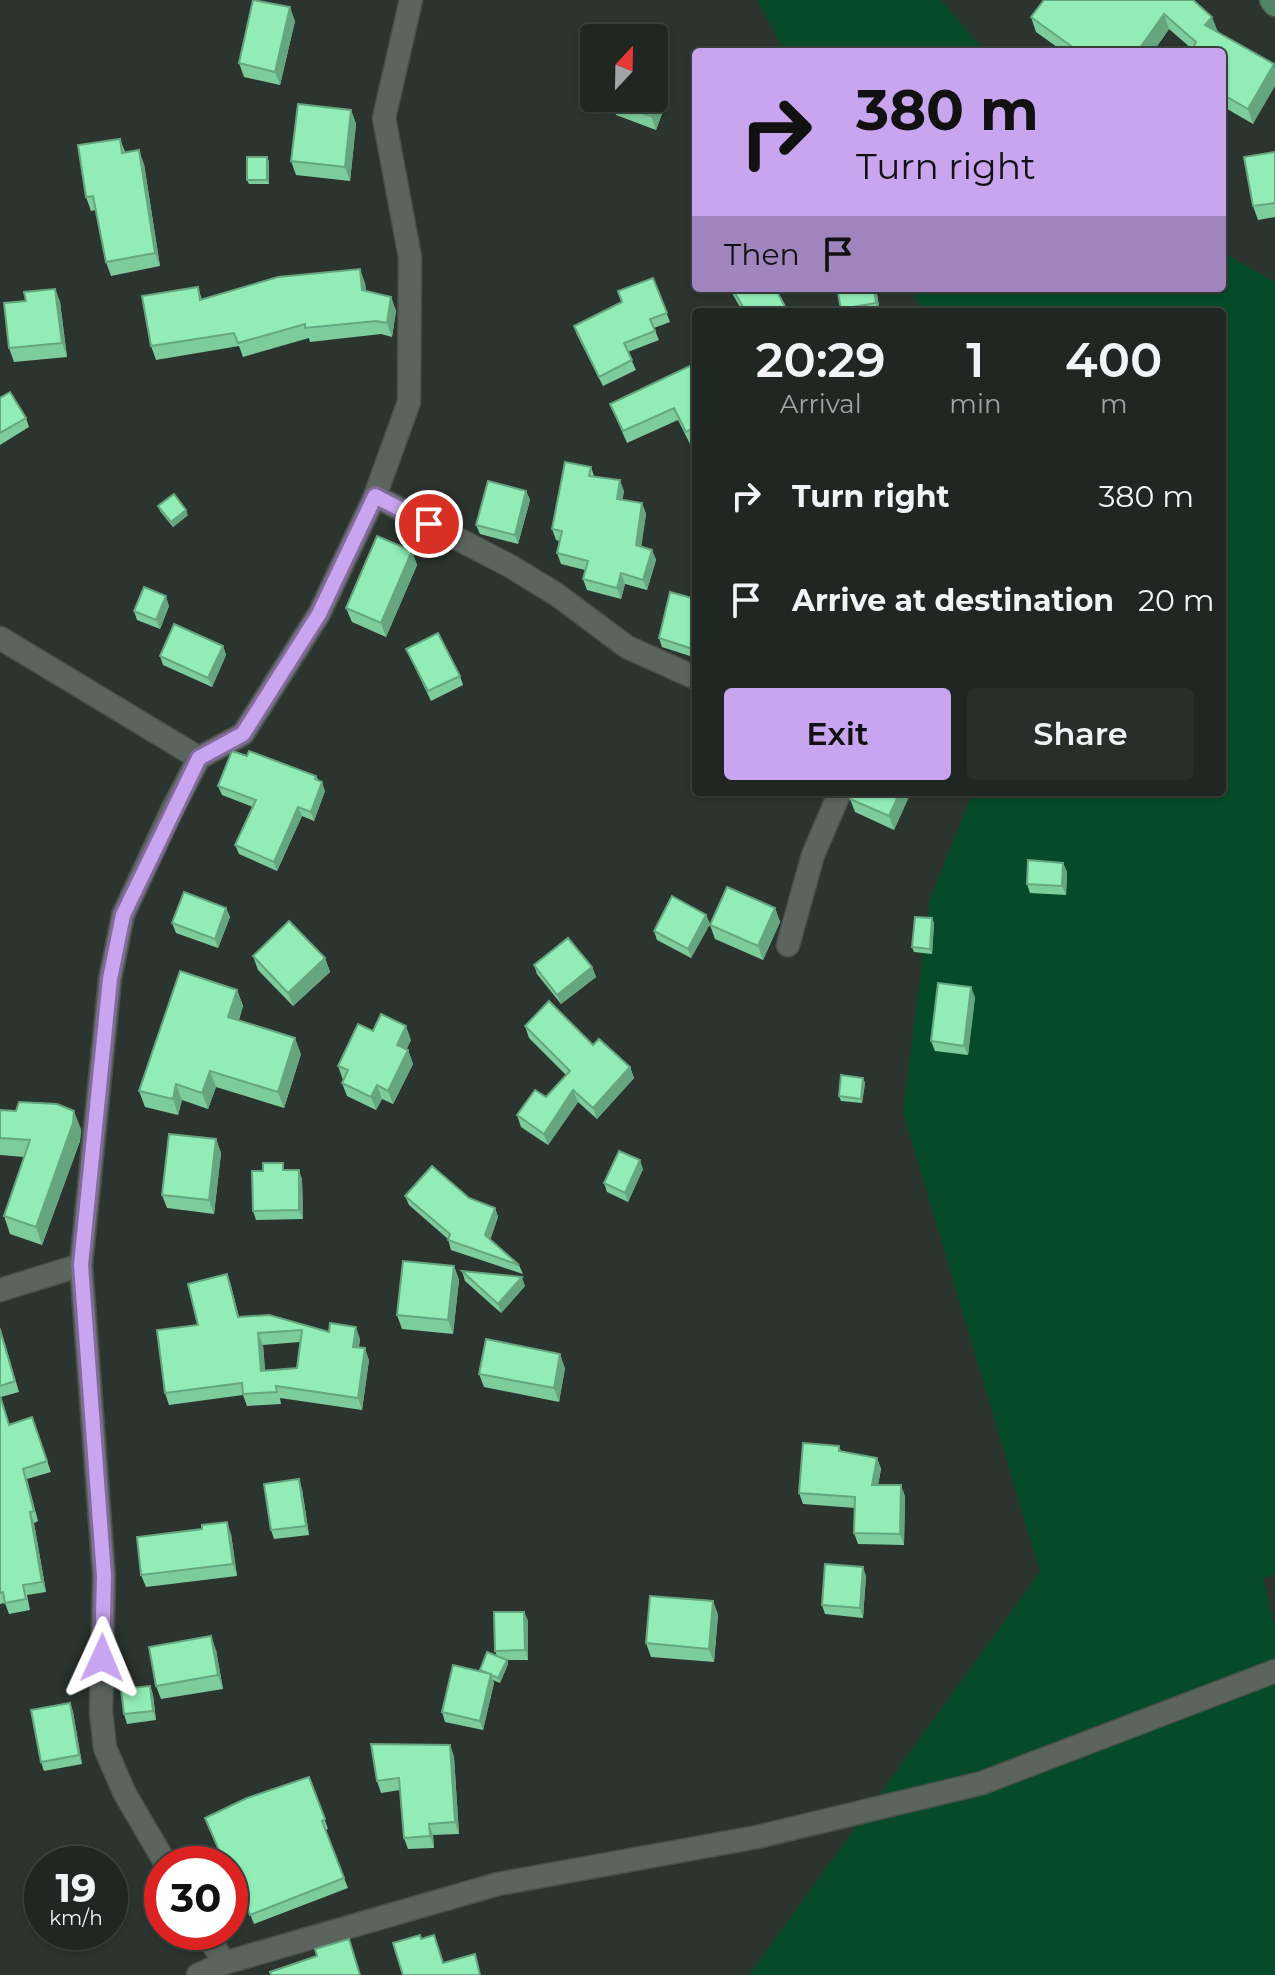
<!DOCTYPE html>
<html lang="en">
<head>
<meta charset="utf-8">
<style>
	:root { --surface:#202722; --page:#282f2a; --text:#f1f3f6; --muted:#a2a5a5; --line:#3d4440; --accent:#c8a5ee }
	body { margin:0; font-family:Montserrat,sans-serif; background:var(--page); color:var(--text); height:100vh; display:flex; flex-direction:column; font-size:30px; white-space:nowrap }
	* { box-sizing:border-box; margin:0 }
	p { font-size:26px; color:var(--muted) }
	.icon { flex:none; width:44px; height:44px; fill:none; stroke:currentColor; stroke-width:2; stroke-linecap:round; stroke-linejoin:round }
	.map { position:relative; flex:1; overflow:hidden }
	.details { position:absolute; left:692px; top:308px; width:534px; height:488px; display:flex; flex-direction:column; background:var(--surface); border-radius:8px; box-shadow:0 2px 6px #0004,0 0 0 2px var(--line) }
	.details>* { flex:none }
	.hud { position:absolute; left:692px; top:48px; width:534px; height:244px; border-radius:8px; box-shadow:0 2px 6px #0004,0 0 0 2px var(--line); background:#c8a5ee; color:#111; overflow:hidden }
	.needle { width:52px; rotate:22deg }
	.controls { position:absolute; left:580px; top:24px; display:grid; gap:16px }
	.controls a { display:grid; place-items:center; width:88px; height:88px; border-radius:8px; background:var(--surface); box-shadow:0 2px 6px #0004,0 0 0 2px var(--line); font-size:40px }
	.speed { position:absolute; left:24px; top:1846px; display:flex; gap:16px; font-size:40px; font-weight:700; text-align:center }
	.speed>* { display:grid; place-content:center; width:104px; height:104px; border-radius:50%; background:var(--surface); box-shadow:0 2px 6px #0004,0 0 0 2px var(--line); line-height:1 }
	.speed small { font-size:20px; font-weight:400 }
	.speed .limit { border:12px solid #d22; background:#fff; color:#111 }
	.pin { position:absolute; display:grid; place-items:center; width:68px; height:68px; color:#fff; margin:-34px; border:4px solid #fff; border-radius:50%; box-shadow:0 2px 8px #0007 }
	.me { position:absolute; width:88px; margin:-44px; rotate:1deg; stroke-linejoin:round; filter:drop-shadow(0 0 6px #0008) }
	.turn { display:flex; align-items:center; gap:28px; height:168px; padding:0 32px; font-size:36px }
	.turn .icon { width:104px; height:104px; stroke-width:2.5 }
	.turn b { display:block; font-size:56px; line-height:68px }
	.then { display:flex; align-items:center; height:76px; padding:0 32px; background:#0003; gap:16px; font-size:30px }
	.eta { display:flex; justify-content:space-evenly; align-items:center; height:136px; text-align:center }
	.eta b { font-size:48px; font-weight:600; line-height:56px }
	.button { display:flex; gap:16px; margin-top:auto; padding:16px 32px }
	.button a { flex:1; height:92px; border-radius:8px; background:var(--accent); color:#111; font-size:32px; font-weight:600; line-height:92px; text-align:center }
	.button a+a { background:var(--page); color:var(--text) }
	ul { padding:0; list-style:none }
	li { display:flex; align-items:center; gap:24px; height:104px; padding:0 32px }
	li div { flex:1 }
	li b { display:block; font-size:30px }
	li em { font-style:normal }
	.map>svg:first-child { display:block }
	.green { fill:#054b2a }
	.lines { fill:none; stroke-linecap:round; stroke-linejoin:round }
	.minor-casing { stroke:#49504b; stroke-width:25 }
	.primary-casing { stroke:#49504b; stroke-width:27 }
	.minor { stroke:#5b655e; stroke-width:22 }
	.primary { stroke:#518566; stroke-width:24 }
	.wall { fill:#7dcc9c; fill-rule:evenodd }
	.shaded-wall { fill:#66a67f }
	.building { fill:#91edb5; stroke:#66a67f; stroke-width:2; fill-rule:evenodd }
	.route-casing { stroke:#826b9b; stroke-width:20 }
	.route { stroke:#c8a5ee; stroke-width:14 }
</style>
</head>
<body>
<div class="map">
<svg width="1275" height="1975" viewBox="0 0 1275 1975">
	<rect width="100%" height="100%" fill="#2b342e"/>
	<g class="green">
		<path d="M757,0h184l44,52h-200z"/>
		<path d="M1222,252l53,30v1292l-12,4 12,51v346h-526l291,-403 -137,-460 27,-213 43,-107h249v-480h-299l-13,-24h312z"/>
	</g>
	<g class="lines">
		<g class="minor-casing">
			<g id="minor">
				<path d="M375,496l135,70 46,28 71,53 69,31"/>
				<path d="M0,638l199,120"/>
				<path d="M788,945l25,-90 27,-63"/>
				<path d="M0,1290l81,-25"/>
				<path d="M166,1864l-41,-70 -20,-46 -4,-36 3,-136 -23,-311 29,-286 13,-64 49,-105 27,-52 44,-24 76,-120 56,-118 34,-94 1,-145 -26,-139 27,-118"/>
				<path d="M206,1932l18,31"/>
				<path d="M198,1975l26,-12 274,-79 259,-47 225,-54 293,-112"/>
			</g>
		</g>
		<g class="primary-casing">
			<path id="primary" d="M1272,0l3,4"/>
		</g>
		<use href="#minor" class="minor"/>
		<use href="#primary" class="primary"/>
	</g>
	<g class="wall">
		<path d="M1193,0l24,32 57,32 -21,60 -31,-18v-54l-30,-3 -23,-20 -16,23h-89l-28,-20 -5,-15z"/>
		<path d="M295,21l-15,64 -36,-8 -5,-14z"/>
		<path d="M658,61l5,14 -1,2 8,15 -14,38 -40,-15 -5,-13 1,-2 -5,-2h47z"/>
		<path d="M696,102v24l-2,-1 -3,-9z"/>
		<path d="M351,110l5,14 -6,57 -54,-6 -5,-14z"/>
		<path d="M120,139l5,13 19,12 16,102 -49,10 -5,-14 -10,-52 -5,1 -5,-14z"/>
		<path d="M1275,152v65l-17,3 -5,-14z"/>
		<path d="M269,161v23h-20l-2,-4z"/>
		<path d="M653,278l17,44 -16,6 5,12 -31,12 8,18 -33,16 -26,-51 -3,-9 48,-24z"/>
		<path d="M365,283l1,8 25,6 5,14 -4,26 -11,-3 -71,8 -1,-4 -66,19 -4,-11 -83,14 -5,-14 47,-59 4,13z"/>
		<path d="M729,288h46l13,24h-45z"/>
		<path d="M837,288h39l4,24h-38z"/>
		<path d="M55,289l5,13 7,55 -53,5 -5,-14 17,-47z"/>
		<path d="M696,363v78l-6,3 -12,-24 -51,23 -17,-39z"/>
		<path d="M0,398l26,20 3,9 -29,18z"/>
		<path d="M591,467l3,9 30,15 -2,9 20,3 4,11 -5,32 11,4 4,10 -9,30 -22,-6 -4,15 -34,-9 -4,-11 2,-9 -24,-6 -4,-11 3,-12 -4,-1 -4,-11z"/>
		<path d="M526,491l4,9 -12,44 -38,-10 -4,-9z"/>
		<path d="M158,506l30,9 -15,12 -13,-16z"/>
		<path d="M412,551l5,14 -31,72 -34,-15 -6,-14z"/>
		<path d="M696,599v59l-34,-11 -3,-9z"/>
		<path d="M169,606l-9,23 -23,-9 -3,-9z"/>
		<path d="M223,646l3,9 -14,32 -49,-22 -3,-9z"/>
		<path d="M406,649l54,27 3,9 -32,16z"/>
		<path d="M247,756l69,20 9,15 -11,30 -12,-5 -25,55 -38,-17 -4,-9 18,-38 -31,-12 -4,-9z"/>
		<path d="M911,792l-17,38 -39,-18 -5,-13z"/>
		<path d="M1063,863l4,9 -1,23 -36,-2 -3,-9z"/>
		<path d="M226,908l4,9 -12,31 -42,-15 -4,-10z"/>
		<path d="M775,908l5,14 -17,38 -48,-21 -5,-14z"/>
		<path d="M706,915l4,9 -19,34 -34,-18 -3,-9z"/>
		<path d="M934,923l-2,31 -18,-2 -2,-5z"/>
		<path d="M253,956l72,2 5,14 -37,34 -35,-36z"/>
		<path d="M534,965l58,2 4,10 -35,27 -24,-30z"/>
		<path d="M237,990l6,16 -4,14 62,34 -17,54 -68,-21 -8,22 -26,-9 -4,15 -33,-8 -6,-16z"/>
		<path d="M975,997l-7,58 -33,-4 -4,-10z"/>
		<path d="M525,1026l68,19 37,22 4,11 -37,41 -19,-17 -30,43 -27,-18 -4,-12 29,-18 20,-22 -37,-37z"/>
		<path d="M373,1031l38,9 -5,10h2l5,14 -20,40 -11,-5 -6,11 -29,-14 -5,-13 1,-3 -5,-14z"/>
		<path d="M863,1078l2,5 -3,20 -21,-2 -2,-5z"/>
		<path d="M0,1110l81,19 -1,12 -38,104 -32,-11 -6,-18 20,-59 -24,-2z"/>
		<path d="M216,1139l5,14 -7,61 -47,-6 -5,-13z"/>
		<path d="M643,1169l-15,33 -21,-10 -3,-9z"/>
		<path d="M285,1170l17,9 1,40 -47,1 -3,-9z"/>
		<path d="M405,1196l90,12 3,9 -8,22 29,26 4,9 -72,-24 -3,-11 -39,-34z"/>
		<path d="M454,1266l5,14 -6,54 -51,-5 -5,-14z"/>
		<path d="M462,1271l63,15 -24,27 -36,-32z"/>
		<path d="M231,1286l8,31 90,15 31,7 -1,8 10,13 -7,50 -82,-12 1,6 -34,2 -4,-11 -74,10 -4,-12 33,-68zM300,1342l-3,26 -32,2 -2,-25z"/>
		<path d="M0,1327l19,65 -18,5 8,27 23,-7 19,55 -24,7 11,42 -4,2 12,69 -19,3 3,15 -21,4 -4,-11 -5,1z"/>
		<path d="M565,1368l-6,34 -75,-15 -5,-13z"/>
		<path d="M839,1446l2,5 36,7 4,11 -3,16 27,11 -1,49 -46,-1 -4,-11 1,-25 -52,-4 -4,-11z"/>
		<path d="M302,1489l7,46 -35,4 -3,-9z"/>
		<path d="M202,1529l29,5 6,42 -91,11 -5,-12z"/>
		<path d="M866,1576l-3,42 -38,-4 -3,-9z"/>
		<path d="M713,1601l5,14 -4,47 -63,-5 -5,-14z"/>
		<path d="M524,1612l4,9v39h-21l1,4 -8,19 -7,-3 1,3 -11,47 -38,-8 -3,-10 39,-40 -1,-2 17,-14 -2,-5z"/>
		<path d="M216,1650l7,39 -62,10 -5,-13z"/>
		<path d="M150,1686l3,9 3,25 -29,4 -3,-10z"/>
		<path d="M70,1703l3,9 9,52 -38,7 -3,-9z"/>
		<path d="M450,1745l4,12 5,77 -26,1 1,13 -26,1 -4,-11 -4,-48 -19,3 -4,-12z"/>
		<path d="M309,1777l19,52 -3,1 23,58 -94,36 -24,-60h-5l-20,-46z"/>
	</g>
	<g class="shaded-wall">
		<path d="M290,7l5,14 -15,64 -5,-13z"/>
		<path d="M1164,14l5,15 -16,23h-16z"/>
		<path d="M1212,17l6,15 -13,-7z"/>
		<path d="M658,61l5,14 -5,13 -4,-12z"/>
		<path d="M1274,64l1,4v18l-22,38 -5,-15z"/>
		<path d="M665,78l5,14 -14,38 -5,-14z"/>
		<path d="M351,110l5,14 -6,57 -5,-14z"/>
		<path d="M139,150l5,14 16,102 -5,-13z"/>
		<path d="M267,157l2,4v23l-2,-4z"/>
		<path d="M360,269l5,14 2,21 -5,-14z"/>
		<path d="M874,288h2l4,24 -4,-9z"/>
		<path d="M55,289l5,13 7,55 -5,-14z"/>
		<path d="M391,297l5,14 -4,26 -5,-14z"/>
		<path d="M620,480l4,11 -3,19 -4,-11z"/>
		<path d="M526,491l4,9 -12,44 -3,-9z"/>
		<path d="M642,503l4,11 -6,42 -4,-11z"/>
		<path d="M186,510l2,5 -15,12 -2,-5z"/>
		<path d="M652,550l4,10 -9,30 -4,-10z"/>
		<path d="M412,551l5,14 -31,72 -5,-14z"/>
		<path d="M621,573l4,11 -4,15 -4,-11z"/>
		<path d="M166,596l3,10 -9,23 -4,-9z"/>
		<path d="M223,646l3,9 -14,32 -4,-9z"/>
		<path d="M322,782l3,9 -11,30 -3,-9z"/>
		<path d="M900,792h11l-17,38 -5,-14z"/>
		<path d="M298,807l4,9 -25,55 -3,-9z"/>
		<path d="M1063,863l4,9 -1,23 -4,-9z"/>
		<path d="M226,908l4,9 -12,31 -3,-9z"/>
		<path d="M775,908l5,14 -17,38 -5,-14z"/>
		<path d="M706,915l4,9 -19,34 -3,-9z"/>
		<path d="M932,918l2,5 -2,31 -2,-5z"/>
		<path d="M325,958l5,14 -37,34 -5,-13z"/>
		<path d="M592,967l4,10 -35,27 -4,-9z"/>
		<path d="M971,987l4,10 -7,58 -4,-9z"/>
		<path d="M237,990l6,16 -9,27 -6,-16z"/>
		<path d="M406,1026l5,14 -9,19 -5,-14z"/>
		<path d="M295,1038l6,16 -17,54 -6,-16z"/>
		<path d="M408,1050l5,14 -20,40 -5,-13z"/>
		<path d="M630,1067l4,11 -37,41 -4,-11z"/>
		<path d="M210,1071l6,16 -8,22 -6,-16z"/>
		<path d="M863,1078l2,5 -3,20 -1,-4z"/>
		<path d="M176,1084l6,16 -4,15 -5,-16z"/>
		<path d="M377,1085l5,14 -6,11 -5,-13z"/>
		<path d="M573,1090l5,12 -30,43 -4,-11z"/>
		<path d="M74,1111l7,18 -1,12 -38,104 -6,-18z"/>
		<path d="M216,1139l5,14 -7,61 -5,-14z"/>
		<path d="M640,1160l3,9 -15,33 -3,-9z"/>
		<path d="M299,1170l3,9 1,40 -4,-9z"/>
		<path d="M495,1208l3,9 -9,27 -4,-9z"/>
		<path d="M454,1266l5,14 -6,54 -5,-14z"/>
		<path d="M227,1274l4,12 11,43 -4,-12z"/>
		<path d="M522,1277l3,9 -24,27 -3,-9z"/>
		<path d="M356,1327l4,12 -3,19 -4,-11z"/>
		<path d="M258,1333l5,12 3,38 -5,-12z"/>
		<path d="M365,1348l4,12 -7,50 -4,-12z"/>
		<path d="M560,1354l5,14 -6,34 -5,-14z"/>
		<path d="M877,1458l4,11 -5,27 -4,-11z"/>
		<path d="M299,1479l3,10 7,46 -3,-9z"/>
		<path d="M901,1485l4,11 -1,49 -4,-11z"/>
		<path d="M30,1512l4,11 12,69 -4,-10z"/>
		<path d="M227,1522l4,12 6,42 -4,-12z"/>
		<path d="M863,1567l3,9 -3,42 -3,-10z"/>
		<path d="M713,1601l5,14 -4,47 -5,-13z"/>
		<path d="M524,1612l4,9v39l-3,-10z"/>
		<path d="M211,1636l5,14 7,39 -5,-14z"/>
		<path d="M507,1660l1,4 -8,19 -2,-5z"/>
		<path d="M491,1674l3,9 -11,47 -3,-9z"/>
		<path d="M150,1686l3,9 3,25 -3,-9z"/>
		<path d="M70,1703l3,9 9,52 -3,-9z"/>
		<path d="M450,1745l4,12 5,77 -4,-12z"/>
		<path d="M429,1824l4,11 1,13 -4,-12z"/>
	</g>
	<g class="building">
		<path d="M253,0l37,7 -15,65 -36,-9z"/>
		<path d="M1044,0h149l19,17 -7,8 69,39 -26,45 -26,-15v-42h-31l5,-10 -32,-28 -27,38h-60l1,-1 -47,-34z"/>
		<path d="M654,60l4,1 -4,11z"/>
		<path d="M654,74l11,4 -14,38 -40,-14 1,-4h42z"/>
		<path d="M696,102v16l-5,-2z"/>
		<path d="M298,104l53,6 -6,57 -54,-6z"/>
		<path d="M120,139l2,14 17,-3 16,103 -49,9 -13,-66 -7,1 -8,-52z"/>
		<path d="M1275,152v51l-22,3 -9,-49z"/>
		<rect x="247" y="157" width="20" height="23"/>
		<path d="M360,269l2,21 29,7 -4,26 -11,-2 -71,7v-4l-67,19 -4,-10 -83,13 -9,-50 56,-9 2,13 78,-23z"/>
		<path d="M653,278l14,35 -17,6 5,12 -31,12 8,17 -33,17 -25,-51 48,-24 -4,-11z"/>
		<path d="M732,288h43l13,24h-42z"/>
		<path d="M837,288h37l2,15 -35,6z"/>
		<path d="M55,289l7,54 -53,5 -5,-45 22,-2 -2,-9z"/>
		<path d="M696,363v64l-10,5 -12,-24 -51,23 -13,-27z"/>
		<path d="M10,392l16,26 -26,15v-35z"/>
		<path d="M565,462l26,5 -2,9 31,4 -3,19 25,4 -6,42 16,5 -9,30 -22,-7 -4,15 -34,-9 5,-18 -31,-8 5,-22 -10,-2z"/>
		<path d="M488,481l38,10 -11,44 -39,-10z"/>
		<path d="M174,494l12,16 -15,12 -13,-16z"/>
		<path d="M377,536l35,15 -31,72 -35,-15z"/>
		<path d="M144,587l22,9 -10,24 -22,-9z"/>
		<path d="M670,592l26,7v51l-37,-12z"/>
		<path d="M174,624l49,22 -15,32 -48,-22z"/>
		<path d="M438,633l22,43 -32,15 -22,-42z"/>
		<path d="M232,751l15,5 2,-5 67,25 -1,3 7,3 -11,30 -13,-5 -24,55 -39,-17 21,-45 -38,-14z"/>
		<path d="M853,792h47l-11,24 -39,-17z"/>
		<path d="M1028,860l35,3 -1,23 -35,-2z"/>
		<path d="M727,887l48,21 -17,38 -48,-21z"/>
		<path d="M184,892l42,16 -11,31 -43,-16z"/>
		<path d="M672,896l34,19 -18,34 -34,-18z"/>
		<path d="M915,917l17,1 -2,31 -18,-2z"/>
		<path d="M289,921l36,37 -37,35 -35,-37z"/>
		<path d="M568,938l24,29 -35,28 -23,-30z"/>
		<path d="M180,971l57,19 -9,27 67,21 -17,54 -68,-21 -8,22 -26,-9 -3,15 -34,-8z"/>
		<path d="M938,983l33,4 -7,59 -33,-5z"/>
		<path d="M549,1001l44,44 6,-6 31,28 -37,41 -20,-18 -29,44 -27,-19 18,-25 11,7 24,-26 -45,-45z"/>
		<path d="M381,1014l25,12 -9,19 11,5 -20,41 -11,-6 -6,12 -29,-14 6,-13 -10,-4 20,-42 15,7z"/>
		<path d="M841,1075l22,3 -2,21 -22,-3z"/>
		<path d="M19,1102l38,2 17,7 -1,12 -37,104 -32,-11 26,-76 -30,-2v-28l16,1z"/>
		<path d="M169,1134l47,5 -7,61 -47,-5z"/>
		<path d="M619,1151l21,9 -15,33 -21,-10z"/>
		<path d="M263,1163h20v7h16v40l-46,1 -1,-40h11z"/>
		<path d="M432,1166l37,32 26,10 -10,27 34,30 -71,-25 2,-6 -45,-38z"/>
		<path d="M403,1261l51,5 -6,54 -51,-5z"/>
		<path d="M462,1271l60,6 -24,27z"/>
		<path d="M227,1274l11,43 31,-2 60,17 1,-9 26,4 -3,20 12,1 -7,50 -82,-12 1,6 -34,2 -1,-11 -77,10 -8,-63 41,-5 -10,-41zM302,1330l-5,38 -36,3 -3,-38z"/>
		<path d="M0,1330l15,51 -15,5z"/>
		<path d="M486,1339l74,15 -6,34 -75,-14z"/>
		<path d="M0,1396l9,29 23,-8 15,44 -24,8 11,42 -4,1 12,70 -19,3 3,14 -21,4 -2,-11 -3,1z"/>
		<path d="M803,1443l36,3v5l38,7 -5,27h29l-1,49 -46,-1 1,-36 -56,-4z"/>
		<path d="M299,1479l7,47 -35,4 -7,-46z"/>
		<path d="M227,1522l6,42 -92,11 -4,-38 65,-8v-4z"/>
		<path d="M825,1564l38,3 -3,41 -38,-3z"/>
		<path d="M650,1596l63,5 -4,48 -63,-6z"/>
		<path d="M494,1612h30l1,38 -30,1z"/>
		<path d="M211,1636l7,39 -62,11 -7,-39z"/>
		<path d="M487,1652l20,8 -9,18 -18,-8z"/>
		<path d="M453,1665l38,9 -11,47 -38,-9z"/>
		<path d="M150,1686l3,25 -29,3 -3,-25z"/>
		<path d="M70,1703l9,52 -38,7 -10,-52z"/>
		<path d="M371,1744l79,1 5,77 -26,2 1,12 -26,2 -5,-60 -22,3z"/>
		<path d="M309,1777l16,42 -3,2 22,57 -94,37 -23,-60 -5,2 -17,-39 42,-20z"/>
		<path d="M420,1935l1,4 13,-4 9,28 32,-9 5,21h-77l-10,-32z"/>
		<path d="M349,1939l11,36h-89l-1,-3 47,-16 -2,-7z"/>
	</g>
	<g class="lines">
		<g class="route-casing">
			<path id="route" d="M102,1658l2,-82 -23,-311 29,-286 13,-64 76,-157 44,-24 76,-120 56,-118 54,28"/>
		</g>
		<use href="#route" class="route"/>
	</g>
</svg>
<div class="controls">
<a><svg class="needle" viewBox="-14 -14 28 28"><path d="M0-13l5 13h-10z" fill="#e53935"/><path d="M0 13l5-13h-10z" fill="#a2a5a5"/></svg></a>
</div>
<div class="speed"><div>19<small>km/h</small></div><div class="limit">30</div></div>
<div class="pin" style="left:429px;top:524px;background:#d93025"><svg class="icon" aria-label="arrive" viewBox="0 0 24 24"><path d="M6 21V4h12l-3 4 3 4H6"/></svg></div>
<svg class="me" style="left:102px;top:1658px" viewBox="-20 -20 40 40"><path d="M0-17L14 15 0 8-14 15z" fill="#c8a5ee" stroke="#fff" stroke-width="4"/></svg>
<div class="hud">
<div class="turn"><svg class="icon" aria-label="right" viewBox="0 0 24 24"><path d="M7 20v-9h11M14 6l5 5-5 5"/></svg><div><b>380 m</b>Turn right</div></div>
<div class="then">Then<svg class="icon" aria-label="arrive" viewBox="0 0 24 24"><path d="M6 21V4h12l-3 4 3 4H6"/></svg></div>
</div>
<section class="details">
<div class="eta">
<div><b>20:29</b><p>Arrival</p></div>
<div><b>1</b><p>min</p></div>
<div><b>400</b><p>m</p></div>
</div>
<ul>
<li><svg class="icon" aria-label="right" viewBox="0 0 24 24"><path d="M7 20v-9h11M14 6l5 5-5 5"/></svg><div><b>Turn right</b></div><em>380 m</em></li>
<li><svg class="icon" aria-label="arrive" viewBox="0 0 24 24"><path d="M6 21V4h12l-3 4 3 4H6"/></svg><div><b>Arrive at destination</b></div><em>20 m</em></li>
</ul>
<div class="button"><a>Exit</a><a>Share</a></div>
</section>
</div>
</body>
</html>
